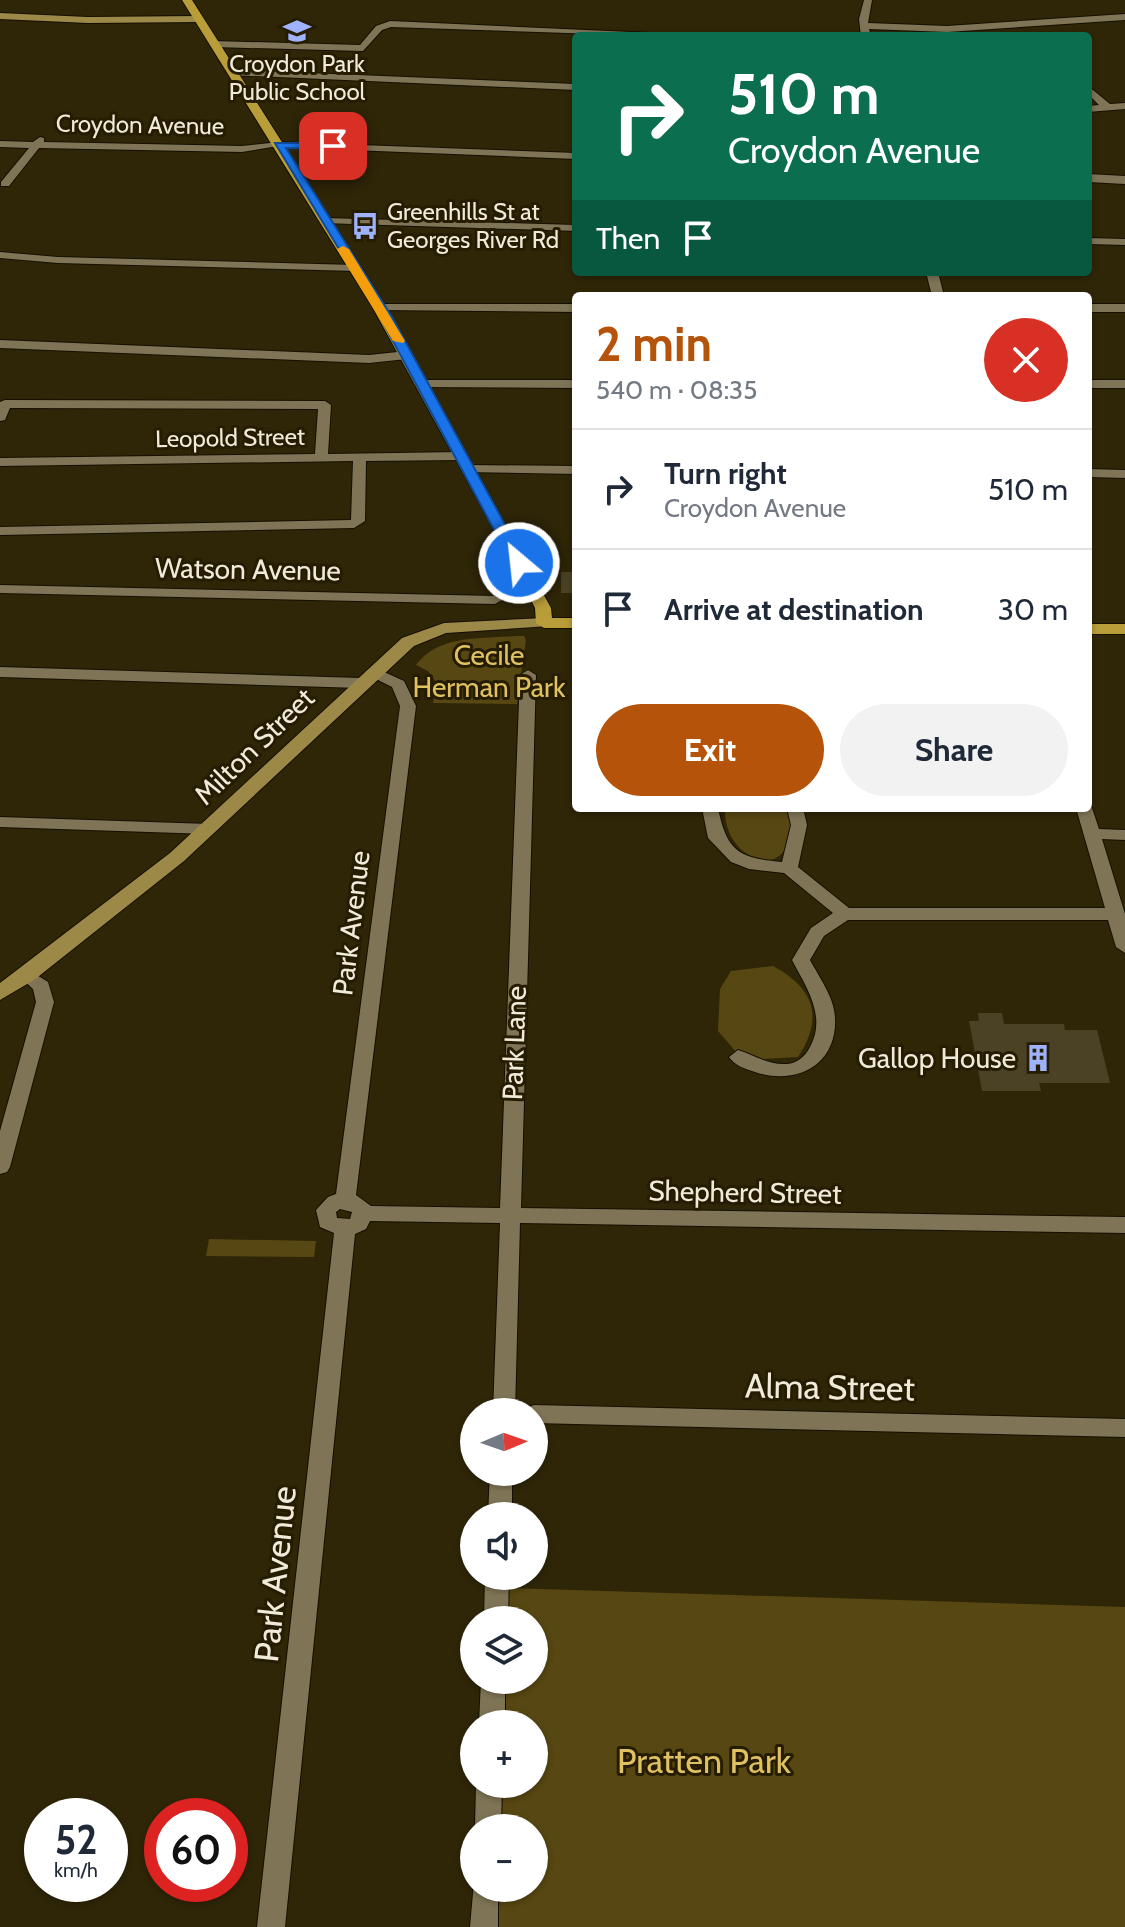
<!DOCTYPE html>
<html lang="en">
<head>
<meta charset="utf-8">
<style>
	:root { --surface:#fff; --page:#f2f2f3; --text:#1f2937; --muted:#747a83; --line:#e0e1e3; --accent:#b45309 }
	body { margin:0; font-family:Cabin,sans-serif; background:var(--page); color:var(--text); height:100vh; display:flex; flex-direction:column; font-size:30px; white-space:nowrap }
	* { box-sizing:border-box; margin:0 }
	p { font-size:26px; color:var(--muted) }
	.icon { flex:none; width:44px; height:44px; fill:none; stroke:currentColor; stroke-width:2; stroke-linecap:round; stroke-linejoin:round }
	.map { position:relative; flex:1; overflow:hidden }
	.side { position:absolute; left:572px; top:292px; width:520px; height:520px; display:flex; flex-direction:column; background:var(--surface); border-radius:8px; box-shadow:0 2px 6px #0004 }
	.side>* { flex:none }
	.guide { position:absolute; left:572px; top:32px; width:520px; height:244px; border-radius:8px; box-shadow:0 2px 6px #0004; background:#0b6e4f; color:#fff; overflow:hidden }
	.needle { width:52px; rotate:88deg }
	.buttons { position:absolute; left:460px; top:1398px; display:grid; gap:16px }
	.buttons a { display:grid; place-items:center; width:88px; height:88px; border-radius:50%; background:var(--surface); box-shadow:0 2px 6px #0004; font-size:40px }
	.speed { position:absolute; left:24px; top:1798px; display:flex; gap:16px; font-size:40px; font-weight:700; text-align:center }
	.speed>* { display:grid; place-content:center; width:104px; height:104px; border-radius:50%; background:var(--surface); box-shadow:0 2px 6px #0004; line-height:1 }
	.speed small { font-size:20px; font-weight:400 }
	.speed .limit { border:12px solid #d22; background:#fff; color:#111 }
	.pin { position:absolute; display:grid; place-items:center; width:68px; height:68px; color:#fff; margin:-34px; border-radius:16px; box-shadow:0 4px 12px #0006 }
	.me { position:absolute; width:88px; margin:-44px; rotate:332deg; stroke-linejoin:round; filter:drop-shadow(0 0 6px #0008) }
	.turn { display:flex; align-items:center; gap:28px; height:168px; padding:0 24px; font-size:36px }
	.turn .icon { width:104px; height:104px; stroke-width:2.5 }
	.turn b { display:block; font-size:56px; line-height:68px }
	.then { display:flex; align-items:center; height:76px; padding:0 24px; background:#0003; gap:16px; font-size:30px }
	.round { display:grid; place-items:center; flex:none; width:84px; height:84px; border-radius:42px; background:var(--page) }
	.headline { display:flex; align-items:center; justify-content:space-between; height:136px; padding:0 24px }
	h1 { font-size:48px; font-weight:700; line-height:60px; color:var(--accent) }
	.primary-button { display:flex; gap:16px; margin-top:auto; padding:16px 24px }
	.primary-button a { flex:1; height:92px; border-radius:48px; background:var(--accent); color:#fff; font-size:32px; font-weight:700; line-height:92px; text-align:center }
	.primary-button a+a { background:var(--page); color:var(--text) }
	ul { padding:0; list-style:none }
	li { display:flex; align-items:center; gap:24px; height:120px; padding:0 24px; border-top:2px solid var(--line) }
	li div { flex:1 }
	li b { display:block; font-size:30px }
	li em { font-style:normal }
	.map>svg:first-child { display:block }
	.green { fill:#574712 }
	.building { fill:#4b4225 }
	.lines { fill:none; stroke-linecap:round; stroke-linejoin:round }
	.minor-casing { stroke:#150f00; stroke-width:2 }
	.tertiary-casing { stroke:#150f00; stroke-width:2 }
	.secondary-casing { stroke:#150f00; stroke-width:2 }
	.primary-casing { stroke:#150f00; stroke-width:2 }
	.minor { fill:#7f7556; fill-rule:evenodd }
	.tertiary { fill:#7f7556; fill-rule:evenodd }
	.secondary { fill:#9c8948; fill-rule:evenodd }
	.primary { fill:#b99d39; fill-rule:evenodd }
	.route { fill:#1a73e8; stroke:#114b97; stroke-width:2 }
	.slow { fill:#f59e0b }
	.labels { text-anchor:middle; stroke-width:6; stroke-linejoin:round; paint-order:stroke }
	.far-poi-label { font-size:24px; fill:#f0ead9; stroke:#251c01 }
	.far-street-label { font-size:24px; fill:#f0ead9; stroke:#251c01 }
	.street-label { font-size:28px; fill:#f0ead9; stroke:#251c01 }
	.park-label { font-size:28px; fill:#e0c162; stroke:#251c01 }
	.poi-label { font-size:28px; fill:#f0ead9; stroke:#251c01; text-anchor:end }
	.near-street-label { font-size:34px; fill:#f0ead9; stroke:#251c01 }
	.near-park-label { font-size:34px; fill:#e0c162; stroke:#251c01 }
</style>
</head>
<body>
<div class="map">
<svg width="1125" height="1927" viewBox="0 0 1125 1927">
	<rect width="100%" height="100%" fill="#2f2608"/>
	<g class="green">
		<path d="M517,636h7l2,4 -9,64 -84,-1 3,-21 -8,-11 -12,-6c23,-31 66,-26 101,-29z"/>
		<path d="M725,808h64c14,81 -67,57 -64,0z"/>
		<path d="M773,966c40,22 52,50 25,91l-55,3 -25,-29 2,-42 11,-18z"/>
		<path d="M209,1239l107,2 -2,16 -108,-1z"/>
		<path d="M508,1588l617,19v320h-628l1,-39h36v-60h-34l1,-44h33v-60h-31l1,-44h30v-60h-28z"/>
	</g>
	<g class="building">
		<rect x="561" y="572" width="15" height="21"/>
		<path d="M978,1013h24l2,11h60l1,6h32l13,53h-71l2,8h-59l-13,-70h10z"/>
	</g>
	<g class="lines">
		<g class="minor-casing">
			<g id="minor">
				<path d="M864,0h8l-4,23 79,3 178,-12v6l-178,12 -78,-3 2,7h-10l-2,-17z"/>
				<path d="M390,21l262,12 5,3 -266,-9 -9,3 -19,21 -149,-4 -5,-3 5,-3 146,4 16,-19z"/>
				<path d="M233,70l343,14v6l-346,-15v-4z"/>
				<path d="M1088,86l22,18 15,-1v6l-37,3v-6l11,-1 -11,-11z"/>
				<path d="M40,137l4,1v4l198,4 37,-4 5,3 -42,7 -203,-4 -30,38h-8v-4l28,-34 -29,-1v-6l33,1z"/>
				<path d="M326,218l250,7v6l-254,-8v-4z"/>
				<path d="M1088,238l37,1v6l-37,-1z"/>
				<path d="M0,252l58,5 297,8 6,3 -6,3 -297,-8 -58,-5z"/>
				<path d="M926,272h12l6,24h-12z"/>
				<path d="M380,304h196v8l-200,-2 -2,-2z"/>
				<rect x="1088" y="304" width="37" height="8"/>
				<path d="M0,340l369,15 38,-4 6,4 -6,4 -38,4 -369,-15z"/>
				<path d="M422,380h154v8l-158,-1v-6z"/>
				<rect x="1088" y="380" width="37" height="8"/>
				<path d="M5,400l320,1 6,4 -3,49 133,-2 7,4 -7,4 -95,1 -1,60 -11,7 -354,7v-8l351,-7 2,-59 -353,5v-8l315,-4 3,-45 -308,-1 -5,12 -5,1v-19z"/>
				<path d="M469,465l107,1v8l-112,-2 -2,-3z"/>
				<path d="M1088,469l37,1v8l-37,-1z"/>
				<path d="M0,585l495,11 7,4 -7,4 -495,-11z"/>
				<path d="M0,667l360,11 8,5 -8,5 -360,-11z"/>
				<path d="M373,667l31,14 12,25 -60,489 15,11 129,2 20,-533 8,-5 8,5 -15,533 604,9v16l-605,-10 -5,189h-22l7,-189 -130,-2 -4,8 -11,5 -70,693h-28l77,-694 -14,-6 -4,-17 12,-13 8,-3 64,-488 -8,-19 -24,-12 -3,-3zM340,1209l12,3 -2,7 -13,-1 -1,-6z"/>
				<path d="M1088,804l4,4 7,21 26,1v10l-23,-1 23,75v39l-9,-6 -8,-27h-260l-24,16 -14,24c9,17 24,37 25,57 3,48 -39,69 -80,55 -10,-3 -21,-7 -26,-15l9,-7c16,5 30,15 48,14 10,0 19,-7 24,-17 17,-31 -4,-60 -18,-87l19,-32 22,-15 -49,-40 -35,-4 -18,-7 -23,-24 -6,-30h16c9,44 21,50 64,54l9,-37 -4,-17h16l4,17 -9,42 51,41h256l-29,-100h12z"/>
				<path d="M0,817l209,7 8,5 -8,5 -209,-7z"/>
				<path d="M27,969l21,13 6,20 -44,165 -3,5 -7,2v-43l36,-129 -3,-13 -15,-14z"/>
				<path d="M534,1405l591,14v18l-591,-14v-11h-10l2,-4z"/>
				<path d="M490,1472h22v44h-24z"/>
				<path d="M485,1576h24l-1,44h-24z"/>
				<path d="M481,1680h24v44h-26z"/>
				<path d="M476,1784h26l-1,44h-26z"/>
				<path d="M474,1882v6h24v39h-28z"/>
			</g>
		</g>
		<g class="tertiary-casing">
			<g id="tertiary">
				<path d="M279,142l297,11v6l-301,-12 -2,-2z"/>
				<path d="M1088,174l37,2v8l-37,-2z"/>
			</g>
		</g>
		<g class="secondary-casing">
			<g id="secondary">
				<path d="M0,13l88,4 111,-1 5,3 -5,3 -111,1 -88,-4z"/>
				<path d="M544,618l6,2v6l-104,7 -32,13 -230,215 -150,119 -34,20v-17l170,-130 232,-215 42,-15z"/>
			</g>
		</g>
		<g class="primary-casing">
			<g id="primary">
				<path d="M182,0h10l195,308 164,300 1,10h24v10h-32l-8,-5 -1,-15 -32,-62 -130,-238z"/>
				<rect x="1088" y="624" width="37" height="10"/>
			</g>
		</g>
		<use href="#minor" class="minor"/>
		<use href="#tertiary" class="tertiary"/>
		<use href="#secondary" class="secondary"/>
		<use href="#primary" class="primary"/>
	</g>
	<path class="route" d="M275,143h58l5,3 -5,3 -47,-1 106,169 134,246 -2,3 -12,-3 -132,-246z"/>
	<path class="slow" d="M343,246l6,3 56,92 -2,2 -10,-2 -56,-92z"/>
	<defs>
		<g id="school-bare" transform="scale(2.16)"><path d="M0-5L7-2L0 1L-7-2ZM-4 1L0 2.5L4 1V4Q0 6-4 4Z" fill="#9fb3fd" stroke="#251c01" stroke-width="2.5" paint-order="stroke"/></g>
		<g id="bus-bare" transform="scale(2.16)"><path d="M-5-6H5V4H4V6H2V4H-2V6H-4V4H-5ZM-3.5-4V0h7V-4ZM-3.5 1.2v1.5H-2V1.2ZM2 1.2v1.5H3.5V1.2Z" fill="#9fb3fd" stroke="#251c01" stroke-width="2.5" paint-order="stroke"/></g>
		<g id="building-bare" transform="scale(2.16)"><path d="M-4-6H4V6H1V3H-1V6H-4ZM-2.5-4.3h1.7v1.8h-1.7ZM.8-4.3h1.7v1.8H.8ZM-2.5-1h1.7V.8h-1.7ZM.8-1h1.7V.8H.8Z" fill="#9fb3fd" stroke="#251c01" stroke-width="2.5" paint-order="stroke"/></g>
	</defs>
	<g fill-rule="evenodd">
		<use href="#school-bare" x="297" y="31"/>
		<use href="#bus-bare" x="365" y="226"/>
		<use href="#building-bare" x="1038" y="1058"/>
	</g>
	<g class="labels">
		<g class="far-poi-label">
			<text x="297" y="72">Croydon Park<tspan x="297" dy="28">Public School</tspan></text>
			<text x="387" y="220" text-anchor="start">Greenhills St at<tspan x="387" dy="28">Georges River Rd</tspan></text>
		</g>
		<g class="far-street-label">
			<text transform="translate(140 125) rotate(1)" y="8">Croydon Avenue</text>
			<text transform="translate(230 438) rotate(-1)" y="8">Leopold Street</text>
		</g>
		<g class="street-label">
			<text transform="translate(248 569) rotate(1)" y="10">Watson Avenue</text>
			<text transform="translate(254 746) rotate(-44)" y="10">Milton Street</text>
			<text transform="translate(351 923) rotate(-83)" y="10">Park Avenue</text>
			<text transform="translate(514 1043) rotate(-88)" y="10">Park Lane</text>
			<text transform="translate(745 1192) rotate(1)" y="10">Shepherd Street</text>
		</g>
		<g class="park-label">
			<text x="489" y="665">Cecile<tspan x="489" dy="32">Herman Park</tspan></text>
		</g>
		<g class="poi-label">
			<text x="1016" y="1068">Gallop House</text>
		</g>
		<g class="near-street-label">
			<text transform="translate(830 1387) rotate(1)" y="12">Alma Street</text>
			<text transform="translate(275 1574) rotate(-84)" y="12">Park Avenue</text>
		</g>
		<g class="near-park-label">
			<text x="704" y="1773">Pratten Park</text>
		</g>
	</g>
</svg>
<div class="buttons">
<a><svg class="needle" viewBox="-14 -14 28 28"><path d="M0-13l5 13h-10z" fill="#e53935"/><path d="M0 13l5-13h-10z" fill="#747a83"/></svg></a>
<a><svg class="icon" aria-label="sound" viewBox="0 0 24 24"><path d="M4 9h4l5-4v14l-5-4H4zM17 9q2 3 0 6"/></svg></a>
<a><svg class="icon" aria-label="layers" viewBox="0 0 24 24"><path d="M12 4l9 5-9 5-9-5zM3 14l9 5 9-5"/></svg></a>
<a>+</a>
<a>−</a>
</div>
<div class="speed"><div>52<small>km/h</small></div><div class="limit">60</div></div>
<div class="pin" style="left:333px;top:146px;background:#d93025"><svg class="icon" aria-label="arrive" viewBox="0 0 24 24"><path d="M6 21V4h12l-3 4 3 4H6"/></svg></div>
<svg class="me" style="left:519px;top:563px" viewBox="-20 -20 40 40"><circle r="17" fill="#1a73e8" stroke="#fff" stroke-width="3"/><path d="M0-11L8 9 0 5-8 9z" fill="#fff"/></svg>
<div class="guide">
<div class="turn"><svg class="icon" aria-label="right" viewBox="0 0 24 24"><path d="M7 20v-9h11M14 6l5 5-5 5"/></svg><div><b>510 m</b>Croydon Avenue</div></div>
<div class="then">Then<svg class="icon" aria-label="arrive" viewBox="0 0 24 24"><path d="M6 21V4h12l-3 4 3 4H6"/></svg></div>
</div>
<section class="side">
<div class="headline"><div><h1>2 min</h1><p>540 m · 08:35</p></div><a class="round" style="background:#d93025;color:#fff"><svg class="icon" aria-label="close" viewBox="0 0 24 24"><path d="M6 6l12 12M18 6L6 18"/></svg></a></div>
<ul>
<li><svg class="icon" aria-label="right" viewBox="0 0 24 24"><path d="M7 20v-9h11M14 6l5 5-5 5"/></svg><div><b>Turn right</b><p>Croydon Avenue</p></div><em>510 m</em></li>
<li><svg class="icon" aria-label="arrive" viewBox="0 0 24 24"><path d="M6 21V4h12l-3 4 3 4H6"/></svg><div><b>Arrive at destination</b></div><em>30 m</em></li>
</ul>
<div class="primary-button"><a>Exit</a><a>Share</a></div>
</section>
</div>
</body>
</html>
